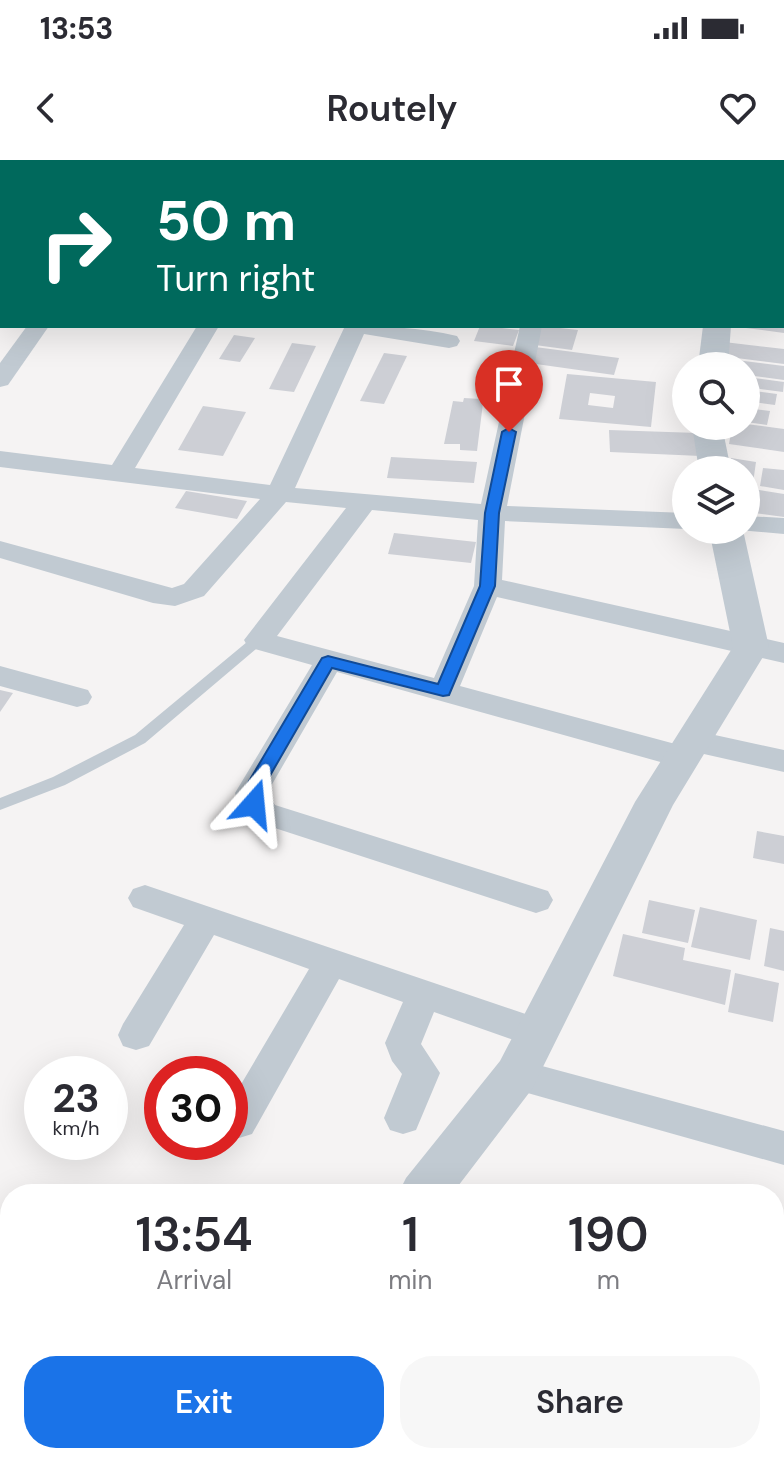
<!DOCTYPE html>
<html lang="en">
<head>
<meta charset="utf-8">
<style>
	:root { --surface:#fff; --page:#f7f7f7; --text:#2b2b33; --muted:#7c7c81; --accent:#1a73e8 }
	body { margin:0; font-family:"DM Sans",sans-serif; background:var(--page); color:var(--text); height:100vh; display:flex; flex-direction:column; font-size:30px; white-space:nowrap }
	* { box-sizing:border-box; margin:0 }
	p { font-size:26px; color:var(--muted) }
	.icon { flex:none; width:44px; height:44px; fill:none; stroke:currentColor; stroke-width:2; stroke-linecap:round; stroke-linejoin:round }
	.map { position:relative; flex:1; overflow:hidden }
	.details { position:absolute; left:0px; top:1024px; width:784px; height:280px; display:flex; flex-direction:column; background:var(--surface); border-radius:32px 32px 0 0; box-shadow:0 8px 32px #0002 }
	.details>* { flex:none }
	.top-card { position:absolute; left:0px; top:0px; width:784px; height:168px; box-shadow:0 8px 32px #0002; background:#00695c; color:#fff; overflow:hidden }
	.fabs { position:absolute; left:672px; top:192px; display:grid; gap:16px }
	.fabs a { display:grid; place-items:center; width:88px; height:88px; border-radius:50%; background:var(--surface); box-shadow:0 8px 32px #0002; font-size:40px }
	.speed { position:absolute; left:24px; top:896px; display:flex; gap:16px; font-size:40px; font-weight:700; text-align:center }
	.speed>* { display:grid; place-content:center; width:104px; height:104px; border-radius:50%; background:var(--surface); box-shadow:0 8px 32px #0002; line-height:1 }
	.speed small { font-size:20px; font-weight:400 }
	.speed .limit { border:12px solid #d22; background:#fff; color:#111 }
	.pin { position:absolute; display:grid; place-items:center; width:68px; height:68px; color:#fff; margin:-82px -34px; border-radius:50% 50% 50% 0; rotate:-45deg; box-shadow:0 0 8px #0007 }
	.pin .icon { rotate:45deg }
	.me { position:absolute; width:88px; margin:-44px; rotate:18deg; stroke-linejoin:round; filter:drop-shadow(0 0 6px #0008) }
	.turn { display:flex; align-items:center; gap:28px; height:168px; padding:0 24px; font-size:36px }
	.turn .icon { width:104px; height:104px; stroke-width:2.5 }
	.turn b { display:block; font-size:56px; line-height:68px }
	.eta { display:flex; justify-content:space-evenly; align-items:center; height:136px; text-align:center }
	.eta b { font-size:48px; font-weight:600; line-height:56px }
	.action { display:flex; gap:16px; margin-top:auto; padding:16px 24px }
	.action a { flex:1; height:92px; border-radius:32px; background:var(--accent); color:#fff; font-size:32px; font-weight:600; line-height:92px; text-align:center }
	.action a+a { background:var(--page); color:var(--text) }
	.status { display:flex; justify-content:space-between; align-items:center; height:56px; padding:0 40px; background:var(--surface); direction:ltr }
	.status svg { height:22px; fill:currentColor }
	header { display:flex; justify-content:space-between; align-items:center; height:104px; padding:0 24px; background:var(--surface); font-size:36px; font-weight:600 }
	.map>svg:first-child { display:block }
	.building { fill:#cdcfd5; fill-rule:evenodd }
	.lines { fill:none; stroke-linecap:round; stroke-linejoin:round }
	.service { fill:#c1cad2; fill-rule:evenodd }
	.minor { fill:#c1cad2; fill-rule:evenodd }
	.tertiary { fill:#c1cad2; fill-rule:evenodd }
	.route { fill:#1a73e8; stroke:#114b97; stroke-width:2 }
</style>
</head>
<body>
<div class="status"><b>13:53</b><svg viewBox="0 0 49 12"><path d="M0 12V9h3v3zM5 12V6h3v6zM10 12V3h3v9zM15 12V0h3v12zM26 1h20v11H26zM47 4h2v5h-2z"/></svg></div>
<header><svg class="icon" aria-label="back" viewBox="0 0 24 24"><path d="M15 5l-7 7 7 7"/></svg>Routely<svg class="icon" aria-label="heart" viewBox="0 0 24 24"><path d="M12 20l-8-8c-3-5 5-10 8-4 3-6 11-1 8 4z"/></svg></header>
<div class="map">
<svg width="784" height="1304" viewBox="0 0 784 1304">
	<rect width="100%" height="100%" fill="#f5f3f3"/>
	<g class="building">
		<path d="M480,166h6l33,4 -6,16 -39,-5z"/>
		<path d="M542,166l36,4 -6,20 -37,-5z"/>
		<path d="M746,166h38v7l-38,-5z"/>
		<path d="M234,175l21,3 -15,24 -21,-3z"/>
		<path d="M724,182l60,7v15l-63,-8z"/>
		<path d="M292,183l24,3 -22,46 -25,-3z"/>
		<path d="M535,187l84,11 -5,17 -85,-12z"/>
		<path d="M384,193l23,3 -23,48 -24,-3z"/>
		<path d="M728,199l56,7v14l-38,-5v-9h-20z"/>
		<path d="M567,214l89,8 -5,45 -92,-8zM590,233l25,3 -2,12 -25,-3z"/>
		<path d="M746,217l38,5 -1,10 -37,-5z"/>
		<path d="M746,230l31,4 -2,11 -29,-4z"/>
		<path d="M464,238l17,1 2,4 -6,48 -17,-1v-6h-16l9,-43 10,1z"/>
		<path d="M203,246l43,6 -23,44 -45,-6z"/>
		<path d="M746,248l24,3 -3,14 -21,-3z"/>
		<path d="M746,264l38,5v23l-55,-8 3,-18z"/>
		<path d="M609,270l89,3 3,23 -91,-4z"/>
		<path d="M391,297l86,5 -3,21 -87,-5z"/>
		<path d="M731,298l25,4 -3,21 -7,-1v-12h-17z"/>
		<path d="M763,308l21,2v20l-24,-4z"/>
		<path d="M746,328l38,6v23l-38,-5z"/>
		<path d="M186,331l61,10 -10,18 -62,-11z"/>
		<path d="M394,373l82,9 -5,21 -83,-9z"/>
		<path d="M0,530l13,3 -13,19z"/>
		<path d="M757,671l27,5v28l-31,-6z"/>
		<path d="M649,740l46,10 -7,33 -46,-10z"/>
		<path d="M700,747l57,13 -7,40 -59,-13z"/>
		<path d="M770,768l14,3v40l-20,-5z"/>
		<path d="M623,774l62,14 -2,12 48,10 -6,35 -112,-29z"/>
		<path d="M735,813l44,10 -6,39 -45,-10z"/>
	</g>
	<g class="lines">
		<path class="service" d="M258,475l7,5 -2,3 -118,100 -80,42 -65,25v-12l53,-21 82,-42 118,-98z"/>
		<g class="minor">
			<path d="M110,0h34l2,2h-34z"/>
			<path d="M152,0h20l-21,2z"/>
			<path d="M328,0h29l2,2h-29z"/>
			<path d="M438,0h20l-21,2z"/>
			<rect x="782" y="13" width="2" height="12"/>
			<rect x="0" y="110" width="2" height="14"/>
			<path d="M27,166h22l-41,59 -8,2v-24z"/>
			<path d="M197,166h22l-84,142 135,17 75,-159c38,0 75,1 112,10l3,5 -3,5 -8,2 -85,-14 -69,154 186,16 39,-178h22l-35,180 179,7v16l-181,-8 -3,59 282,63v20l-287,-66 -37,89 219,59 -2,-4 4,-8 11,-3 92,20v22l-89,-20 2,5 -4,8 -11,3 -345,-96 -70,121 8,12 273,86 5,9 -5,9 -12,4 -283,-92 -10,-9 -8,-19 77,-128 -64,-18 -4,-7 102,-132 -60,-6 -82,94 -29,10 -22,-3 -153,-45v-17l172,47 12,-4 76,-85 -260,-32v-16l112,14zM372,350l106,10 -4,66 -40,92 -157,-42z"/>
			<path d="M746,356l38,2v16l-46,-4h8z"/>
			<path d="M0,506l88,24 4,7 -4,7 -11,3 -77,-21z"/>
			<path d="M145,725l404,137 5,11 -5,11 -13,4 -102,-36 -13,32 19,29 -24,57 -13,4 -13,-4 -6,-12 18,-44 -10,-13 -7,-18 18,-41 -64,-23 -87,155 -13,4 -9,-3v-32l79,-134 -95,-34 -65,111 -13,4 -13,-4 -5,-11 5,-11 61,-99 -51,-18 -5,-9 5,-9z"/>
			<path d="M516,899l268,72v34l-281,-79 -6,-11 6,-11z"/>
			<path d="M336,1294h49l4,10h-49z"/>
			<path d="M625,1294h62l4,10h-62z"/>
		</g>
		<g class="tertiary">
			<path d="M30,0h25l-26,2z"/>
			<rect x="722" y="0" width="24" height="2"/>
			<path d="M2,33v17l-2,1v-17z"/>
			<path d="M703,166h28l-3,40h-30z"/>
			<path d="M692,266h30l9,44h-32z"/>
			<path d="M709,370h34l26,117 -96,158 -141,284 -80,105h-54l8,-16 94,-117 135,-259 98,-155z"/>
			<path d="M10,1223v54l-10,3v-54z"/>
		</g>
	</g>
	<path class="route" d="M509,268l7,4 -17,81 -4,73 -46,109 -6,1 -111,-28 -72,125 3,11 -3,5h-13l-5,-16 80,-135 6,-2 110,28 42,-98 5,-73 17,-81z"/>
</svg>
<div class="fabs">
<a><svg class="icon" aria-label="search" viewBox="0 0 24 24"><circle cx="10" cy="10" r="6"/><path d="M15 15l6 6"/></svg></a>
<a><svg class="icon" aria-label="layers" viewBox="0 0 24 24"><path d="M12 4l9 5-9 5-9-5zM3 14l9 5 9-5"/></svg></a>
</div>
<div class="speed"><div>23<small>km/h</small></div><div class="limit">30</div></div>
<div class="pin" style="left:509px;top:272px;background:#d93025"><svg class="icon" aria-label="arrive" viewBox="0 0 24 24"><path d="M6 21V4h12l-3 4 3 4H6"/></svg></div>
<svg class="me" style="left:254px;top:644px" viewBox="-20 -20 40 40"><path d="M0-17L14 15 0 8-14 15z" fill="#1a73e8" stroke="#fff" stroke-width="4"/></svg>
<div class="top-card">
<div class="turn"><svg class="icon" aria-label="right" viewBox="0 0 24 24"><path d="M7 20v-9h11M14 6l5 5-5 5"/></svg><div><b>50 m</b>Turn right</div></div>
</div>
<section class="details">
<div class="eta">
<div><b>13:54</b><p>Arrival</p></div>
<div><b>1</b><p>min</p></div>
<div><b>190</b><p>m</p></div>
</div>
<div class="action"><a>Exit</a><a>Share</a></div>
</section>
</div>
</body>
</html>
